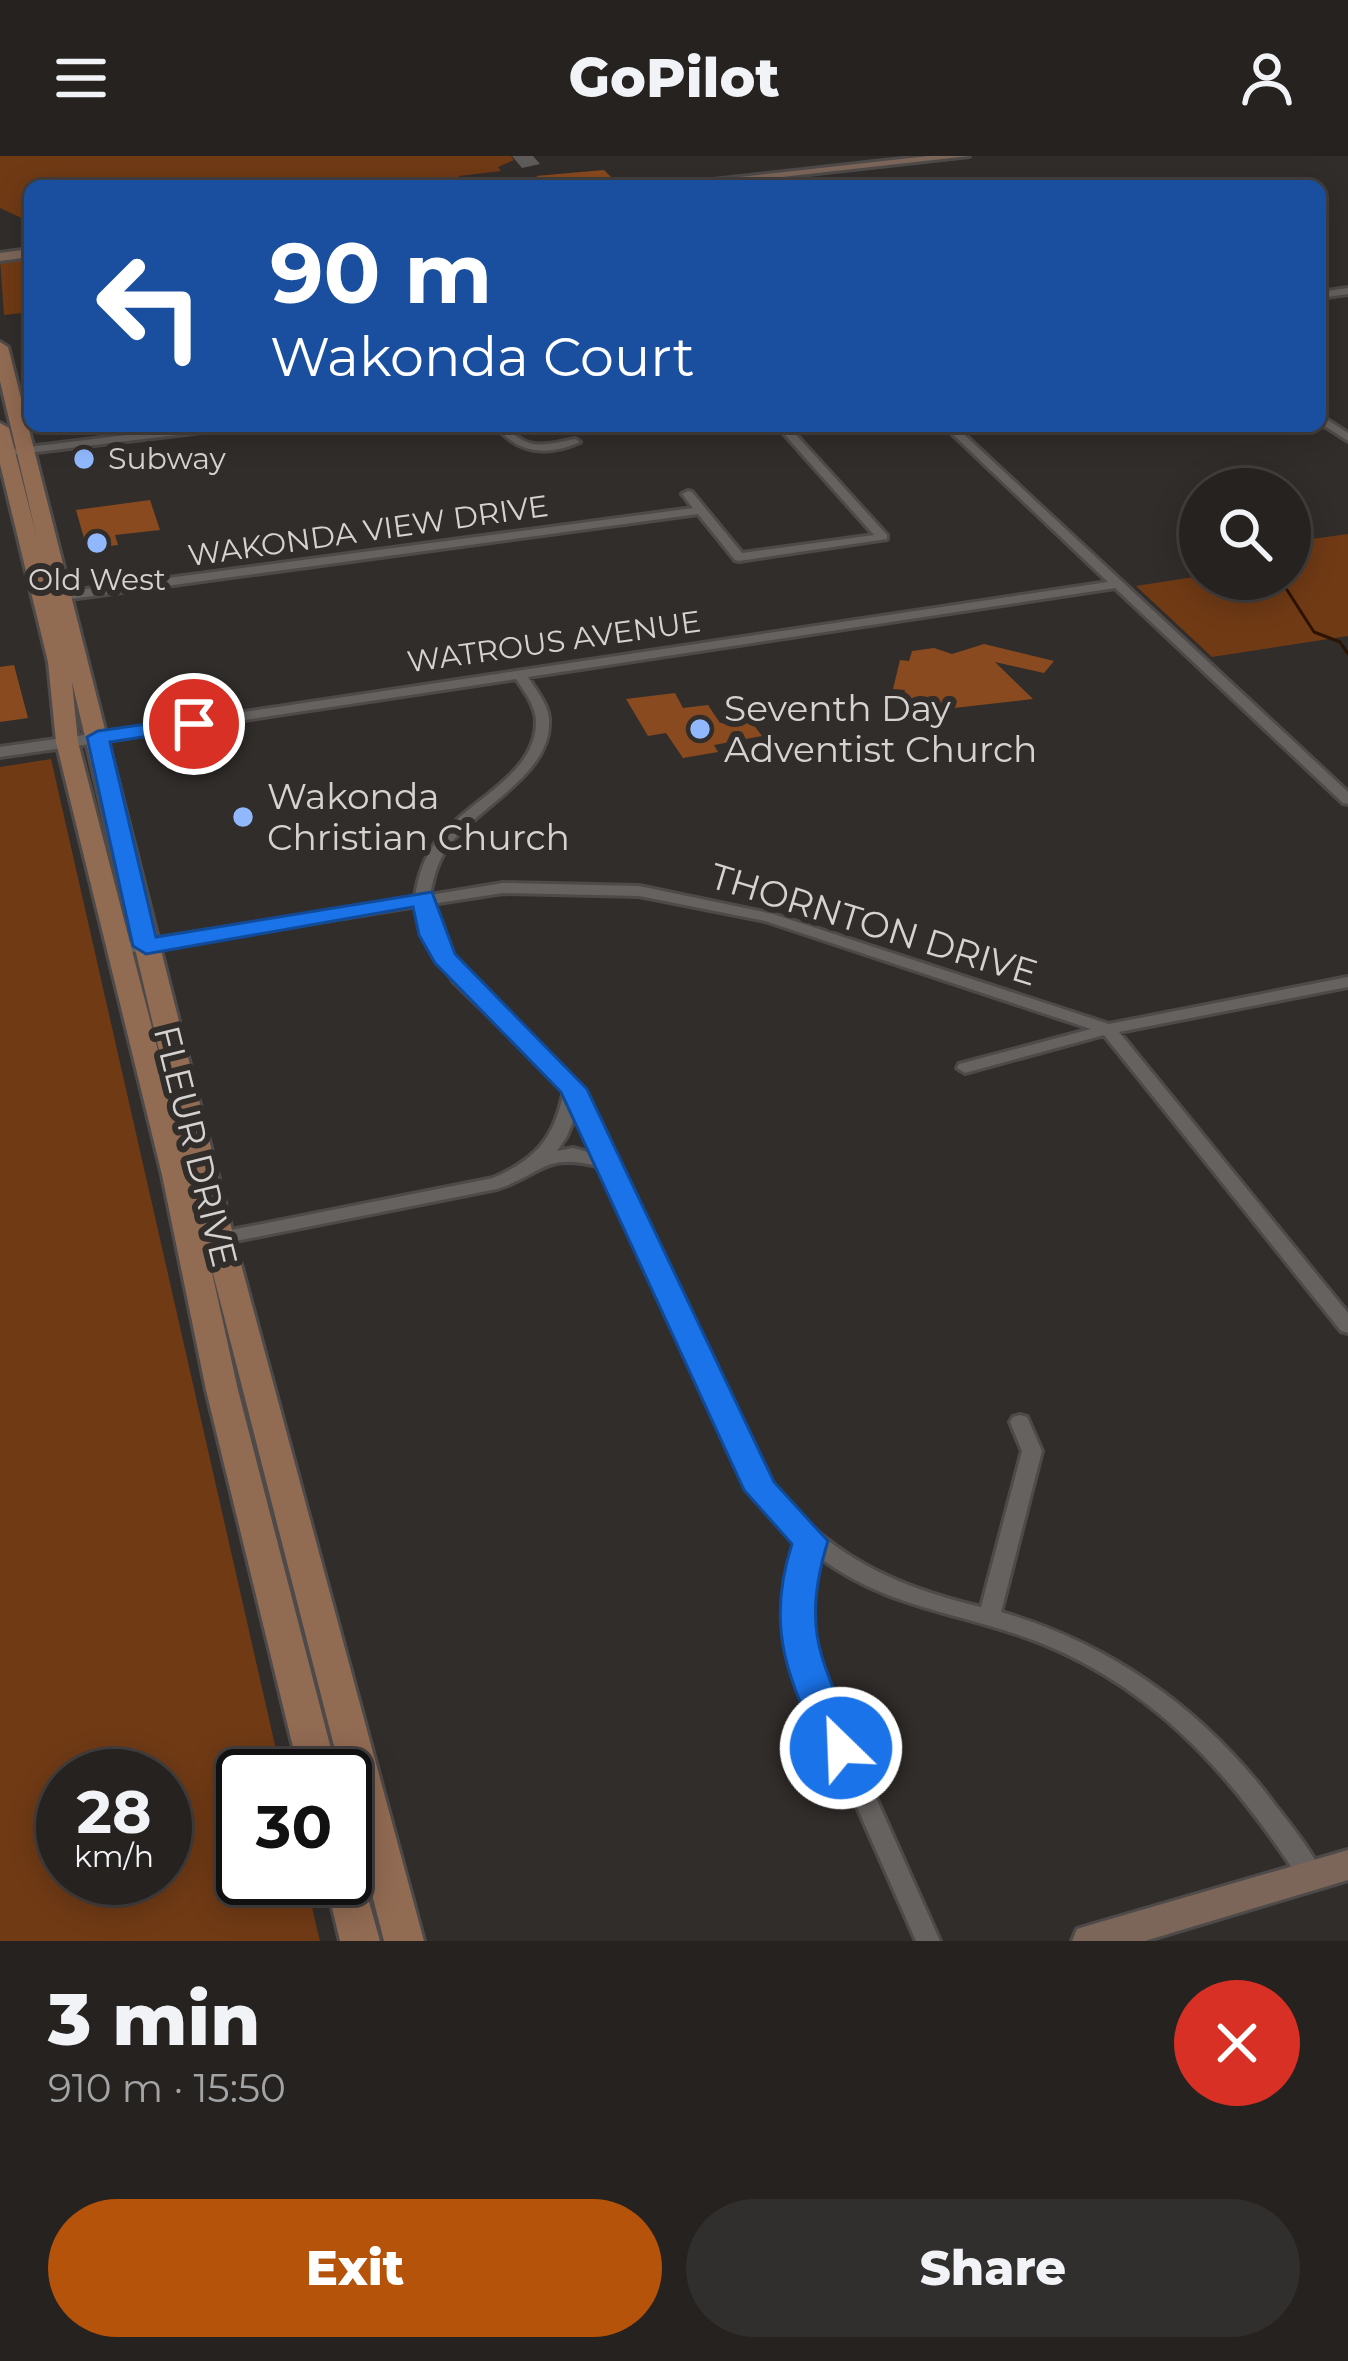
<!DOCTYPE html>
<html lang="en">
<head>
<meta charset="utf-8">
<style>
	:root { --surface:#252220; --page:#312f2d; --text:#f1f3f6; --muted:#a3a4a5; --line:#423f3e; --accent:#b45309 }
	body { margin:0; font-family:Montserrat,sans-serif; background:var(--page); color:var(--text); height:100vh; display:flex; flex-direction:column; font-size:45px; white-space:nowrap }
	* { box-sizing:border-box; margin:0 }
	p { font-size:39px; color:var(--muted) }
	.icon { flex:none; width:66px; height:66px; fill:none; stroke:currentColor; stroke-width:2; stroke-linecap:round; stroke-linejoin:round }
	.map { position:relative; height:1785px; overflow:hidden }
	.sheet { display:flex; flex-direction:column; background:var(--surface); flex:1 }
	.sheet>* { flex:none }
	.top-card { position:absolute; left:24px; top:24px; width:1302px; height:252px; border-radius:18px; box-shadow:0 6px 30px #0003,0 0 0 3px var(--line); background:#1a4fa0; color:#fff; overflow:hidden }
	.buttons { position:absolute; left:1179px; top:312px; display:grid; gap:24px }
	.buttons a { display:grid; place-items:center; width:132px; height:132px; border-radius:50%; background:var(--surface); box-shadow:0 6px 30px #0003,0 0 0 3px var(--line); font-size:60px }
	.speed { position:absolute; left:36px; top:1593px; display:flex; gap:24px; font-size:60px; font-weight:700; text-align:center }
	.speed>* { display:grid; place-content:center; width:156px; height:156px; border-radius:50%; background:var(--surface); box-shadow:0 6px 30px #0003,0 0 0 3px var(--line); line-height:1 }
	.speed small { font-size:30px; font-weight:400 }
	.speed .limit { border:6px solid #111; border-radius:18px; background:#fff; color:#111 }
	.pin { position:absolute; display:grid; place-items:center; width:102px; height:102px; color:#fff; margin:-51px; border:6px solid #fff; border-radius:50%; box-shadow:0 3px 12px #0007 }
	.me { position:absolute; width:132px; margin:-66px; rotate:336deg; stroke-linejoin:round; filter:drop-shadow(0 0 9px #0008) }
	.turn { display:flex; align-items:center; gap:42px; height:252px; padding:0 48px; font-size:54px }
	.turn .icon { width:156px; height:156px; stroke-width:2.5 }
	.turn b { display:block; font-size:84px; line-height:102px }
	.round { display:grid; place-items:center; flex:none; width:126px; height:126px; border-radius:63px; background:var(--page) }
	.overview { display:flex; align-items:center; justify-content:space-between; height:204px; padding:0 48px }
	h1 { font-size:72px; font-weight:800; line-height:90px }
	.cta { display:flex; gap:24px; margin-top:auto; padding:24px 48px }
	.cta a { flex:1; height:138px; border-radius:72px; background:var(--accent); color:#fff; font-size:48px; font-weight:800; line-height:138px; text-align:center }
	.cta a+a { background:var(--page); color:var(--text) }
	header { display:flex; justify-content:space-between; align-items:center; height:156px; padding:0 48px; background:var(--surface); font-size:54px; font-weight:800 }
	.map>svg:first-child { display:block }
	.green { fill:#703a15; fill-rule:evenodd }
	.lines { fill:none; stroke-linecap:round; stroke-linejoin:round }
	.stream { stroke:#2d1303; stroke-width:3 }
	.taxiway { fill:#5e5c5a; fill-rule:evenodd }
	.building { fill:#8a4a1f }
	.minor-casing { stroke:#4e4a49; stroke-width:6 }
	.tertiary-casing { stroke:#4e4a49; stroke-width:6 }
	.secondary-casing { stroke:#4e4a49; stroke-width:6 }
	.primary-casing { stroke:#4e4a49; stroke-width:6 }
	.minor { fill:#666260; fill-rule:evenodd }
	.tertiary { fill:#666260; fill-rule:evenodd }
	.secondary { fill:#7c6659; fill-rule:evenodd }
	.primary { fill:#926b53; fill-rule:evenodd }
	.route { fill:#1a73e8; stroke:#114b97; stroke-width:3 }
	.poi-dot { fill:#91b8fd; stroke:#312d2b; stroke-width:4.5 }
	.labels { text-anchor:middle; stroke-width:12; stroke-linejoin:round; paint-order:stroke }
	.far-poi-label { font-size:30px; fill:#d5d3d1; stroke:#312d2b; text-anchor:start }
	.far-street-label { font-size:30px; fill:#d5d3d1; stroke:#312d2b }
	.poi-label { font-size:36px; fill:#d5d3d1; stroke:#312d2b; text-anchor:start }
	.street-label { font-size:36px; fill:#d5d3d1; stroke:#312d2b }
</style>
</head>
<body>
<header><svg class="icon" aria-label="menu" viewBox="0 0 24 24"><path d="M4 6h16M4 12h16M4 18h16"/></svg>GoPilot<svg class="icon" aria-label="person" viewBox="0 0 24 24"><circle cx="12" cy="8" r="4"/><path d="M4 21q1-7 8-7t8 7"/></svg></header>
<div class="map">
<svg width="1348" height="1785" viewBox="0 0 1348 1785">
	<rect width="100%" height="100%" fill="#312d2b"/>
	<g class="green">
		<path d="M0,0h511l3,4 -16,7 3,4 -42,5 3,10h-432v36l-30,-14z"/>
		<path d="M30,101v55l-26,3 -4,-55z"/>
		<path d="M1348,378v102l-136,21 -76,-71 64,-10 90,3v-37z"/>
		<path d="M51,603l231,1017h-39v102h62l15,63h-320v-1174zM165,1620v102h-102v-102z"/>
	</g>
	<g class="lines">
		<g class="stream">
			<path d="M1290,399v8"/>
			<path d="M1280,423l34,53 26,10 8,12"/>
		</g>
		<path class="taxiway" d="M512,0h21l7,8 -18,4z"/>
	</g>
	<g class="building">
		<path d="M604,14l11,11 -60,5 -19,-10z"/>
		<path d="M150,344l10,30 -45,5 3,10 -31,4 -11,-39z"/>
		<path d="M984,488l70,17 -10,12 -49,-11 38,37 -88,10 -5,-5 -21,4 -17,-7 3,-11 -12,-1 7,-29 9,1 3,-10 22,-3 18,6z"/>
		<path d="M14,509l14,53 -28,4v-55z"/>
		<path d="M675,537l8,15 25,-3 12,18 29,-4 13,17 -48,9 4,7 -35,6 -17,-25 -18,3 -22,-37z"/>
	</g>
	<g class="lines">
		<g class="minor-casing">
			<g id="minor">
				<path d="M1348,132v6l-28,4v-6z"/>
				<path d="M1320,259l28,18v8l-28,-18z"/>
				<path d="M200,270h31l-5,3 -214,26 -5,-3 5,-3z"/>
				<path d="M496,270c18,0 12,7 26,14 16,9 36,2 53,-1l5,3c-32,14 -61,13 -84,-16z"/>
				<path d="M777,270h11l99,109v4l-148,22 -4,-1 -37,-46 -650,88 -6,-4 6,-4 645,-86 -11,-14 6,-3 4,1 50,61 132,-18z"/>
				<path d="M944,270h11l393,366v12l-5,-1 -228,-215 -587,89c8,13 20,27 21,42 4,54 -70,87 -98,124 -13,16 -17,32 -21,52l73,-12 136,3 134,28 336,110 239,-47v10l-229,45 229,281v20l-7,-2 -237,-296 -139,38 -8,-5 2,-4 132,-35 -326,-108 -126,-25 -136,-3 -71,11c2,9 3,19 6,28 23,63 103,105 143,157l188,396c64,71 120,100 212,122l41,-156 -12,-29 3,-5 7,-2 7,2 15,34 -41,161c113,33 205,100 275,194 17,22 35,44 47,69l-3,8 -9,3 -9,-3c-72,-111 -154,-204 -283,-248 -74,-25 -137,-30 -203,-80l-9,32 3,63 130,291h-24l-128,-291 -3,-63 14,-46 -29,-28 -19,-23 -150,-323c-58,-15 -55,6 -104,22l-281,56 -6,-2 -3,-4 3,-4 6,-2 277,-55c44,-19 62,-41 71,-88l-111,-109 -30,-47 -6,-28 -296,48 -8,-5 8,-5 294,-46c3,-24 10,-43 25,-61 29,-37 96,-62 96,-115 0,-16 -12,-31 -20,-43l-418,63 -7,-4 7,-4 1010,-152zM576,958l19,40 -22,-6 -16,3 10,-15z"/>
			</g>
		</g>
		<g class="tertiary-casing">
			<path id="tertiary" d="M98,577l9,5 -3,4 -104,15v-10z"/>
		</g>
		<g class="secondary-casing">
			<g id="secondary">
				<path d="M928,0h41l-267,30h-42z"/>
				<path d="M30,93v8l-30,4v-8z"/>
				<path d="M1348,1694v30l-203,61h-73l5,-12 13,-4z"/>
			</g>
		</g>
		<g class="primary-casing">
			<g id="primary">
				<path d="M0,186l8,5 227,895 189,699h-40l-177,-691 31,140 100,386h-38l-94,-386 -44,-215 -106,-433 -8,-80 -48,-198v-41l9,5 28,110 -37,-157zM72,526l101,427 -95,-367z"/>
				<path d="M345,1704l14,6 21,75h-40l-15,-63h20z"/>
			</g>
		</g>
		<use href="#minor" class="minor"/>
		<use href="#tertiary" class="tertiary"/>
		<use href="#secondary" class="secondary"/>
		<use href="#primary" class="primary"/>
	</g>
	<path class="route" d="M194,561l8,2v9l-92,14 46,195 276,-45 23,62 132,135 187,393 54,59c-29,92 -4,124 32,207l-6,12 -13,4 -14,-4c-38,-78 -63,-131 -35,-216l-48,-54 -183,-398 -126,-129 -16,-28 -6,-28 -267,47 -13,-8 -46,-209 11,-6z"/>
	<g class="poi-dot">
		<circle cx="84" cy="303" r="12"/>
		<circle cx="97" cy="387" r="12"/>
		<circle cx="700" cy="573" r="12"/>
		<circle cx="243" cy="661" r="12"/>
	</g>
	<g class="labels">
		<g class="far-poi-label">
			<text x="108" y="313">Subway</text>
			<text x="97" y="434" text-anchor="middle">Old West</text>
		</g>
		<g class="far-street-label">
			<text transform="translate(368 375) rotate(-8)" y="10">WAKONDA VIEW DRIVE</text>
			<text transform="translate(554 486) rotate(-8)" y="10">WATROUS AVENUE</text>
		</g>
		<g class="poi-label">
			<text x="724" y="565">Seventh Day<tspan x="724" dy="41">Adventist Church</tspan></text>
			<text x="267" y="653">Wakonda<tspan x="267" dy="41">Christian Church</tspan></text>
		</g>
		<g class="street-label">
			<text transform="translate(874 768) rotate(17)" y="13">THORNTON DRIVE</text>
			<text transform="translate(196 990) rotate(76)" y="13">FLEUR DRIVE</text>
		</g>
	</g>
</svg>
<div class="buttons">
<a><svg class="icon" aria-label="search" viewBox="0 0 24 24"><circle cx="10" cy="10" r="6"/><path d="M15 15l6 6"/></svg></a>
</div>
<div class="speed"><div>28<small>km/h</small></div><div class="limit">30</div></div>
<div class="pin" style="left:194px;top:568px;background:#d93025"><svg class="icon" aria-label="arrive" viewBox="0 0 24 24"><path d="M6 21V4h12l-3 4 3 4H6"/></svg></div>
<svg class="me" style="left:841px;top:1592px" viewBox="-20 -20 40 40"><circle r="17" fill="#1a73e8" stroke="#fff" stroke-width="3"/><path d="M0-11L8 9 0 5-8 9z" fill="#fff"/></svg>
<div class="top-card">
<div class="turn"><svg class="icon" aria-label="left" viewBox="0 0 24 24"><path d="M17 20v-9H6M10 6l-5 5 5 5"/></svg><div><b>90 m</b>Wakonda Court</div></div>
</div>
</div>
<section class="sheet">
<div class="overview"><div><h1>3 min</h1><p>910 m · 15:50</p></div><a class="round" style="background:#d93025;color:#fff"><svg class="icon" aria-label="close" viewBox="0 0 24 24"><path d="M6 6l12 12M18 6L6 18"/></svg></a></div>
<div class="cta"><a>Exit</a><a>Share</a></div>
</section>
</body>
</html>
